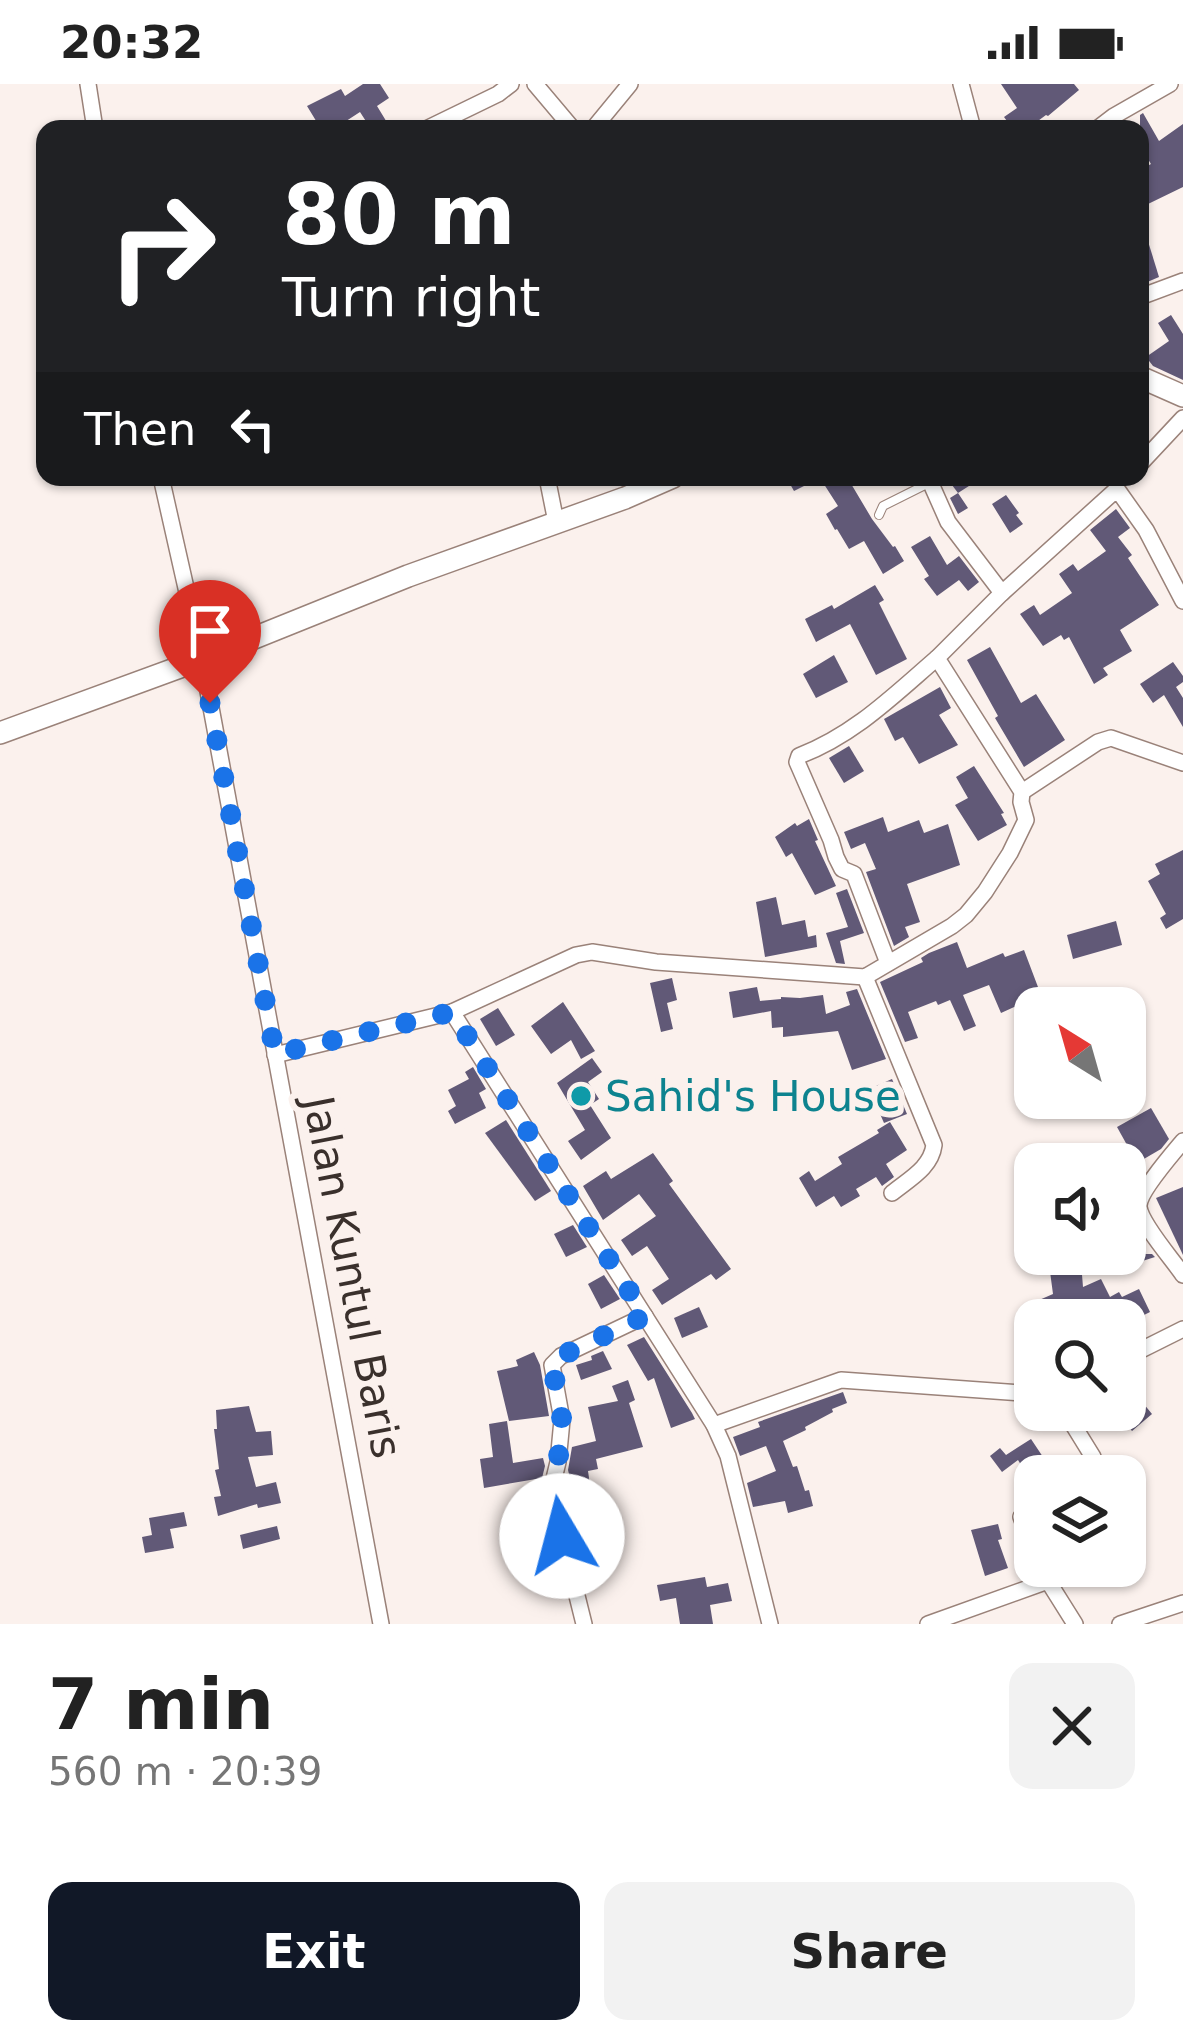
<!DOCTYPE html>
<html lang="en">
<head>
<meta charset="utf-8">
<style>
	:root { --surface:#fff; --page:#f2f2f2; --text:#222; --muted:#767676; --accent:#111827 }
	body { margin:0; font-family:"DejaVu Sans",sans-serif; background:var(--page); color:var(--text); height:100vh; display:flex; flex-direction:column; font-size:45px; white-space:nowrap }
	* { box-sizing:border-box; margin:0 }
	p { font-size:39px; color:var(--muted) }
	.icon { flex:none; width:66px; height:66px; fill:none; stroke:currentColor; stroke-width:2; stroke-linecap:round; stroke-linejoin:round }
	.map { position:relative; height:1540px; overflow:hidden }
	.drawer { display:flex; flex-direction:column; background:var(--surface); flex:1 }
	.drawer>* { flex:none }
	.hud { position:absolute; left:36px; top:36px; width:1113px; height:366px; border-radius:24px; box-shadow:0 3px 9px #0004; background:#202124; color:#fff; overflow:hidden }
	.needle { width:78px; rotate:323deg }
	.tools { position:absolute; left:1014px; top:903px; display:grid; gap:24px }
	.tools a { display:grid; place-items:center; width:132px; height:132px; border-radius:24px; background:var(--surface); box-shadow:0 3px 9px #0004; font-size:60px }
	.pin { position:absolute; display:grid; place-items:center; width:102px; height:102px; color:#fff; margin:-123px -51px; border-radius:50% 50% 50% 0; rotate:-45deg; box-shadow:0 0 12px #0007 }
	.pin .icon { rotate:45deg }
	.me { position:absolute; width:132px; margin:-66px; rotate:352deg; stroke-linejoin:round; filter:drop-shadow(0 0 9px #0008) }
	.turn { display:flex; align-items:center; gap:42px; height:252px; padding:0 48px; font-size:54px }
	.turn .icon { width:156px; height:156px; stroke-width:2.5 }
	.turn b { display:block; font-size:84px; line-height:102px }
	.then { display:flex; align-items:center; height:114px; padding:0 48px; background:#0003; gap:24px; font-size:45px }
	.round { display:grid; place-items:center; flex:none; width:126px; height:126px; border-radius:24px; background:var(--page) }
	.overview { display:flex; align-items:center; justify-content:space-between; height:204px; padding:0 48px }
	h1 { font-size:72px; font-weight:800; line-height:90px }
	.primary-button { display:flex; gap:24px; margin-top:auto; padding:24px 48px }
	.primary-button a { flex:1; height:138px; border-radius:24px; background:var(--accent); color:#fff; font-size:48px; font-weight:800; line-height:138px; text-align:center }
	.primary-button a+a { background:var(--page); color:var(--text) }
	.status { display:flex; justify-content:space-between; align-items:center; height:84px; padding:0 60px; background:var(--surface); direction:ltr }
	.status svg { height:33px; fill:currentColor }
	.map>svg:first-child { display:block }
	.building { fill:#615977 }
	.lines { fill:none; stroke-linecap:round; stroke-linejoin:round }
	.lane-casing { stroke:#9a8279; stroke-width:10 }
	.street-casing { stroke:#9a8279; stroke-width:18 }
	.secondary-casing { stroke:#9a8279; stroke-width:24 }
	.lane { stroke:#fff; stroke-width:8 }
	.street { stroke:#fff; stroke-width:15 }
	.secondary { stroke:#fff; stroke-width:21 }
	.route { stroke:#1a73e8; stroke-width:21; stroke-dasharray:0 37.8 }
	.culture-dot { fill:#0f9aa8; stroke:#fbf1ed; stroke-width:4.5 }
	.labels { text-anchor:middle; stroke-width:12; stroke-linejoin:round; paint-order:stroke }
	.culture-label { font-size:42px; fill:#0d838f; stroke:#fbf1ed; text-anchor:start }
	.street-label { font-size:42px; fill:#3a302c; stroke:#fbf1ed }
</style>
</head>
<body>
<div class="status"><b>20:32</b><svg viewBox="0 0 49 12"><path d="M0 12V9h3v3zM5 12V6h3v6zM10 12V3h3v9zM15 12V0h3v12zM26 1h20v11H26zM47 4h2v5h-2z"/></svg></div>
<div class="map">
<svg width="1183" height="1540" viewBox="0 0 1183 1540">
	<rect width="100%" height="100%" fill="#fbf1ed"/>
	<g class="building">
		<path d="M363,0h17l9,14 -12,8 14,23h-20l-11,-17 -20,13 3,4h-22l-14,-23 34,-17 4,7z"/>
		<path d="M1001,0h73l5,6 -31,26 -2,-1 -19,14h-14l-9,-12 13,-9z"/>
		<path d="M1143,29l16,28 24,-17v63l-35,17 -8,-14 7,-5 -7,-15 11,-6 -11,-18v-31z"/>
		<path d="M1140,141h3l16,52 -14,6 -5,-14z"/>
		<path d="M1171,231l12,19v46l-30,-14 -7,-9 23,-16 -11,-18z"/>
		<path d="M786,393h61l25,42 21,28 2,-1 9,15 -21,13 -19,-33 -15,8 -12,-20 -2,1 -9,-16 12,-8 -18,-28 -26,13z"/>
		<path d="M946,393h37l-25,16 10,15 -10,6 -8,-16 8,-5z"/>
		<path d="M1006,411l13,18 -3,2 7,9 -13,9 -18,-29z"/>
		<path d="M1116,425l14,19 -12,9 14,18 -4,3 31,47 -39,25 12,21 -29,17 5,7 -14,9 -25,-47 -5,3 -3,-5 -18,11 -23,-32 14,-9 6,10 32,-22 -13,-19 14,-10 5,7 28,-20 -16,-21z"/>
		<path d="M930,452l17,29 12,-9 20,26 -11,9 -9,-11 -22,16 -13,-17 5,-3 -18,-29z"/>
		<path d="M875,501l9,15 -5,3 28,56 -31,16 -26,-51 -34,18 -11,-23 27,-14 2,4z"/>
		<path d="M990,563l31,56 15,-9 29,46 -41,27 -29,-49 3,-2 -31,-56z"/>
		<path d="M834,571l14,27 -32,16 -13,-24z"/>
		<path d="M1173,578l10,14v6l-7,5 7,11v29l-19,-32 -11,8 -13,-19z"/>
		<path d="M940,603l11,21 -12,7 19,30 -39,19 -16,-27 -8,4 -11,-22z"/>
		<path d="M849,662l15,25 -20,12 -15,-25z"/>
		<path d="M974,682l30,47 -3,1 6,11 -29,16 -23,-36 13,-7 -12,-21z"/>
		<path d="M883,733l5,15 31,-12 5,13 24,-9 12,41 -53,19 13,38 -15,5 4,10 -15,9 -28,-74 10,-3 -11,-26 -14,6 -7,-17z"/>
		<path d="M809,735l9,21 -3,1 21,45 -21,9 -23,-42 -6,4 -11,-20 20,-14 2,3z"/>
		<path d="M1183,766v69l-17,10 -6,-11 6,-4 -18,-33 12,-7 -5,-10z"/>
		<path d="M847,805l17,44 -24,8 5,23 -9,-1 -10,-30 22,-6 -12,-34z"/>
		<path d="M776,813l6,28 23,-5 3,17 8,-2 1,12 -52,10 -9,-55z"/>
		<path d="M1116,837l6,24 -49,14 -6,-24z"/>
		<path d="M957,858l10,26 36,-15 2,4 19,-7 17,45 -40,18 -12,-28 -26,10 13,31 -12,5 -14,-31 -12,5 -2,-4 -28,11 10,26 -13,4 -25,-60 43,-20 -2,-4 8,-5z"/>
		<path d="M672,894l5,22 -10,3 6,26 -12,3 -11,-49z"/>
		<path d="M757,903l3,14 21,-2v-2l19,1 23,-3 3,19 24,-9 -4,-13 11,-3 29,70 -34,11 -14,-39 -55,6v-10l-11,1 -1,-17 -38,7 -4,-26z"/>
		<path d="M563,918l32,49 -14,8 -10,-19 -20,14 -20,-28z"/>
		<path d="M498,924l17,27 -19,11 -16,-27z"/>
		<path d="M592,974l10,14 -14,10 11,17 -9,6 21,33 -30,22 -13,-19 17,-11 -28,-47z"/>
		<path d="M473,983l13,22 -7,4 7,15 -31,16 -7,-13 8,-5 -8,-16 21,-11 -4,-7z"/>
		<path d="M892,995l15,35 -23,9 -15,-34z"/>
		<path d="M1151,1024l18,31 -8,10 -24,14 -20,-36z"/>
		<path d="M506,1036l45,71 -16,10 -50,-68z"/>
		<path d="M890,1038l17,28 -21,14 8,13 -12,9 -6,-9 -20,12 4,7 -19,11 -7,-11 -18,11 -17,-29 10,-7 6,10 27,-17 -4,-7 41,-24 -2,-3z"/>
		<path d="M653,1069l20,28 -4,3 62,85 -15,11 -5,-6 -49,31 -10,-15 17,-11 -22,-33 -15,10 -11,-16 35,-24 -17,-22 -36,26 -20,-34 23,-15 5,8z"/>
		<path d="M1183,1103v68l-27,-57z"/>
		<path d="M1127,1124l14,46h11l3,3 -41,13 -3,-16h14v-45z"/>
		<path d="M573,1141l14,22 -21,10 -12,-23z"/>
		<path d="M1056,1170h13v8h12l2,25 18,-8 9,18 9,-5 3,5 17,-8 11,23 -14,7 -4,-7 -18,8h-25l-8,-16 -29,16h-14l-8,-16 23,-10 -4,-30 7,-1z"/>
		<path d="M604,1191l16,24 -19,10 -13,-25z"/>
		<path d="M699,1223l9,20 -26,11 -8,-20z"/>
		<path d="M644,1253l48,76 3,6 -24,9 -17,-50 -6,3 -21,-36z"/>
		<path d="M603,1267l9,18 -31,11 -5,-15 16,-5 -1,-4z"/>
		<path d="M534,1268l6,13 9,51 -40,5 -12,-50 21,-5 -2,-6z"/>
		<path d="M628,1296l7,20 -6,3 14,44 -47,12 2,10 -10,2 5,35 14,-4 7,28 -39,10 -12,-49 2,-8 6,-1 -3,-12 4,-23 24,-6 -8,-34 30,-6 -6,-15z"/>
		<path d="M1125,1298l16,23 2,-2 9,11 -20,17 -9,-11 2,-2z"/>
		<path d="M843,1308l4,11 -15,6 1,3 -28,15 1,3 -23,11 10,26 4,-1 8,25 4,-1 4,16 -25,7 -3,-12 -32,6 -6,-24 29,-12 -10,-25 -26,10 -7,-19 27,-10 -2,-5z"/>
		<path d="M249,1322l7,26 15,-1 2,24 -25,2 8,30 20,-5 5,21 -23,5 -1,-4 -39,12 -4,-19 7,-1 -6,-26 4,-1 -5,-40h3l-1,-19z"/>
		<path d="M507,1337l6,42 30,-5 2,8 -3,12 -58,10 -4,-29 13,-2 -4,-33z"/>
		<path d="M1031,1355l22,33 -6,4h-19l-10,-16 -16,12 -12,-16 10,-8 6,7z"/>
		<path d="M184,1428l3,14 -17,3 4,19 -29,5 -3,-16 10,-2 -3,-17z"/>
		<path d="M998,1440l4,15 -4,1 10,28 -23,8 -14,-46z"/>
		<path d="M277,1442l3,13 -37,10 -3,-14z"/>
		<path d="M705,1493l2,10 21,-4 4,18 -22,4 3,19h-33l-4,-26 -16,3 -3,-16z"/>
	</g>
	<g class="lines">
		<g class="lane-casing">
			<path id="lane" d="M879,431l4,-9 46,-23"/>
		</g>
		<g class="street-casing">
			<g id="street">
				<path d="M88,0l7,45"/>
				<path d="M535,0l38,45"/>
				<path d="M961,0l12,45"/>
				<path d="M426,45l72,-35 13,-10"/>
				<path d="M593,45l37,-45"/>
				<path d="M1097,45l17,-13 56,-32"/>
				<path d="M1140,213l43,-16"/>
				<path d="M1140,380l43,-46"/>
				<path d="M161,393l41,182 179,965"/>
				<path d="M547,393l9,45"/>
				<path d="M928,393l20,45 54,71"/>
				<path d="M1022,708l76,-50 13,-4 72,25"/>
				<path d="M888,879l-34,-89 -12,-5 -6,-12 -5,-17 -34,-78 2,-6c55,-21 94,-60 138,-98"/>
				<path d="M865,893l69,168c-3,23 -25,34 -42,48"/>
				<path d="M452,928l262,413 14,31 42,168"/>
				<path d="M275,971l177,-43 124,-57 16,-3 64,10 209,15 87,-51 14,-11 19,-23 25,-39 16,-33 -5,-18 1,-10 -85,-134 65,-65 115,-104 29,41 37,71"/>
				<path d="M1183,1057c-10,12 -45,52 -44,66 2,17 34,53 44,68"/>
				<path d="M1125,1274l58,-29"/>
				<path d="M1064,1326l29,47 2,14 -3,5"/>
				<path d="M714,1341l127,-45 194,14"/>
				<path d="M1035,1424l-14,9 14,36"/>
				<path d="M584,1540l-33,-133 7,-29 4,-42 -10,-55 9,-9 84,-40"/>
				<path d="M928,1540l120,-43 27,43"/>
				<path d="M1120,1540l63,-21"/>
			</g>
		</g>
		<g class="secondary-casing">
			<g id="secondary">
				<path d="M1140,293l43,19"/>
				<path d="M0,649l202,-74 206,-83 217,-78 48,-21"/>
			</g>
		</g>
		<use href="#lane" class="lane"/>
		<use href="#street" class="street"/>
		<use href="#secondary" class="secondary"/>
	</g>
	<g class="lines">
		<path class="route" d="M210,619l65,351 177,-42 193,304 -84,40 -9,8 10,56 -4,42 -8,29 12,45"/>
	</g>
	<circle class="culture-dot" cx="581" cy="1012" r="12"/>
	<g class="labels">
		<g class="culture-label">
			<text x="605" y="1027">Sahid's House</text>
		</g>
		<g class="street-label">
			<text transform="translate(353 1193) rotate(79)" y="15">Jalan Kuntul Baris</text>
		</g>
	</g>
</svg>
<div class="tools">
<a><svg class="needle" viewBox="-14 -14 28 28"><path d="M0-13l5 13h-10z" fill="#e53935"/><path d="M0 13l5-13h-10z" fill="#767676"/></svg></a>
<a><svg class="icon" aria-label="sound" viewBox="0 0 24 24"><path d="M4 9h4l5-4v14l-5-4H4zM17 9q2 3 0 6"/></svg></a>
<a><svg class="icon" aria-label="search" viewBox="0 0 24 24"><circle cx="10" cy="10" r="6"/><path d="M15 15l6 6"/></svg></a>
<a><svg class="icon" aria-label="layers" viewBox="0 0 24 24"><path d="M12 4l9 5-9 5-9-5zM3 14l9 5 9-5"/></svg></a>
</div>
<div class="pin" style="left:210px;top:619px;background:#d93025"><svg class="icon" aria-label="arrive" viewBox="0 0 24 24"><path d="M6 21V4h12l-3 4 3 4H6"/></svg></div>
<svg class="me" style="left:562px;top:1452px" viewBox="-20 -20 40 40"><circle r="19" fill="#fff"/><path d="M0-13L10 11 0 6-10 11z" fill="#1a73e8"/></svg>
<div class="hud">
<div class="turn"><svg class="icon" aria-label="right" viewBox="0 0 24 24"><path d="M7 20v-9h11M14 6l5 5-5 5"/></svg><div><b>80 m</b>Turn right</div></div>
<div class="then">Then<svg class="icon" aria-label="left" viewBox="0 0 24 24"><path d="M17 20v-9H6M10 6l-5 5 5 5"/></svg></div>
</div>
</div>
<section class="drawer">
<div class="overview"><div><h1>7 min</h1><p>560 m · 20:39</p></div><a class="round"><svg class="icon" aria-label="close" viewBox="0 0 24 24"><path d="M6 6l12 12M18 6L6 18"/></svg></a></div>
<div class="primary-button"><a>Exit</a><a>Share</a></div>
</section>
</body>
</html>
